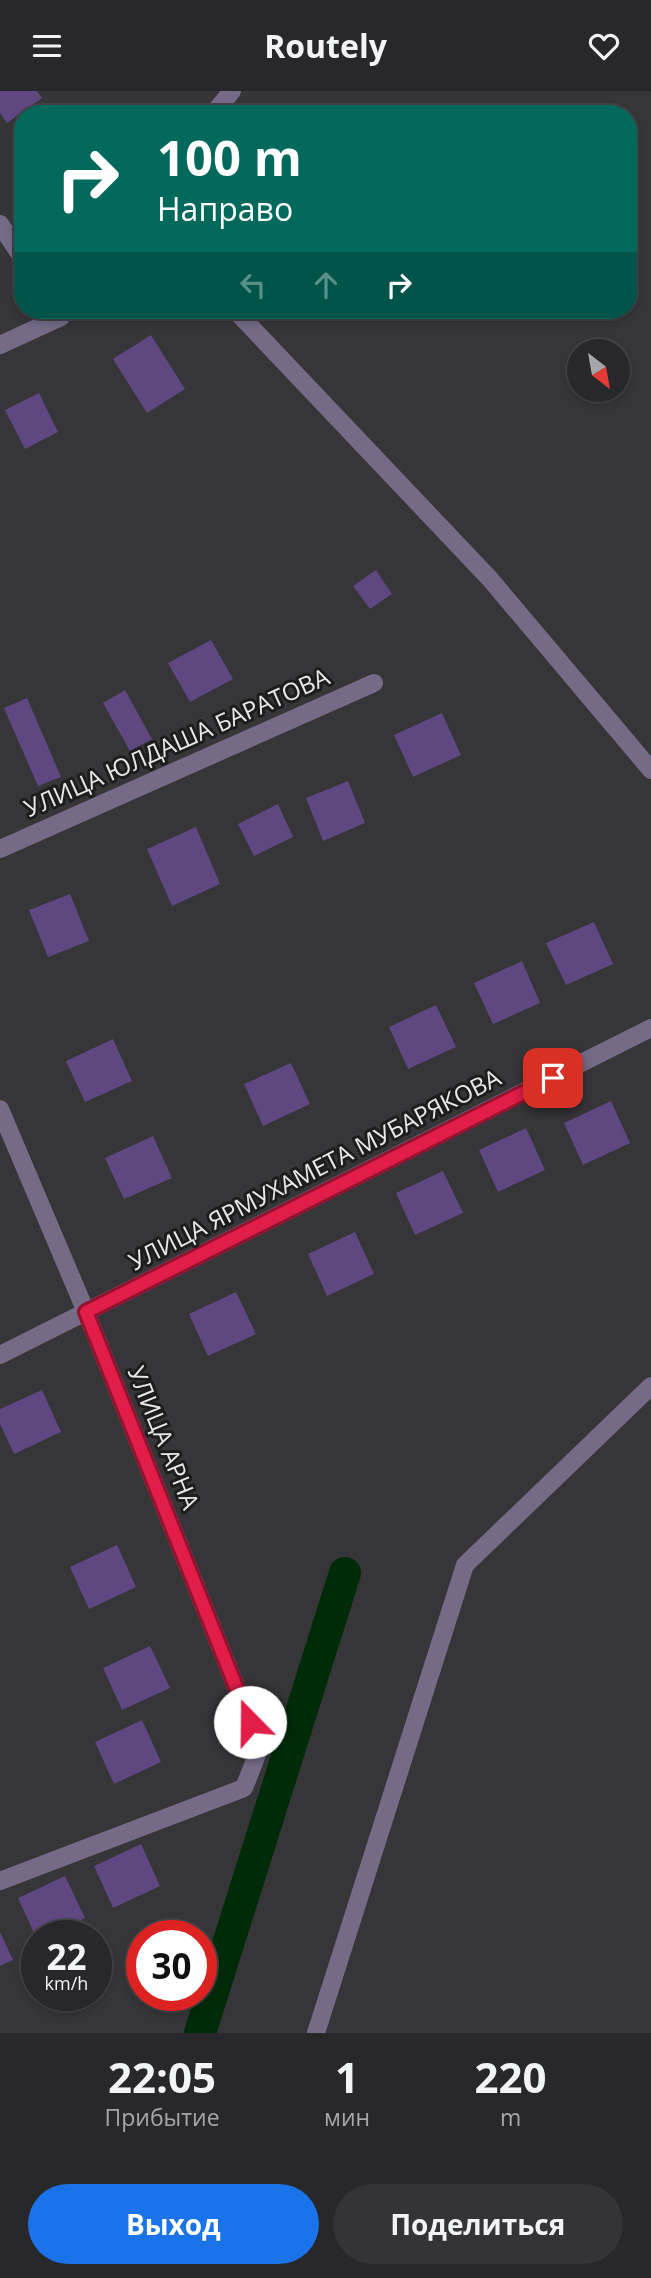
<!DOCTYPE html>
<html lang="ru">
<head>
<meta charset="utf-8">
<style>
	:root { --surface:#28282a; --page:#343436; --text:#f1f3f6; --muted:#a5a6a8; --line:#444447; --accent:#1a73e8 }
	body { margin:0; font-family:"Open Sans",sans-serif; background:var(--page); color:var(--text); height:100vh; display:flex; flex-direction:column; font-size:26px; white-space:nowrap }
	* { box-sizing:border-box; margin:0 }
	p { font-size:23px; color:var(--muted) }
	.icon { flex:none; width:38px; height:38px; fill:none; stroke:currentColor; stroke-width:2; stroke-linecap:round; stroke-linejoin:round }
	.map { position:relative; height:1942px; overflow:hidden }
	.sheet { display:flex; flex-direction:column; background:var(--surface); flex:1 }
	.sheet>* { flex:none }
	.banner { position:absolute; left:14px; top:14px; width:623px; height:214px; border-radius:28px; box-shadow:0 4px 10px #0003,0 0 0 2px var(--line); background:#00695c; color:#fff; overflow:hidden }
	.needle { width:46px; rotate:149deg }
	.controls { position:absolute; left:567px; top:248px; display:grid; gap:14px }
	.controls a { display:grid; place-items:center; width:63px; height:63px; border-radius:50%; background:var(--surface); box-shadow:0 4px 10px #0003,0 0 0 2px var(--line); font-size:35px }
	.speed { position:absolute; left:21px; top:1829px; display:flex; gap:14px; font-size:35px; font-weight:700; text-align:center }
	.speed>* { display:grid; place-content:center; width:91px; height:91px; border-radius:50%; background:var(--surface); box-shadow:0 4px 10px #0003,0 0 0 2px var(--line); line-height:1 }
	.speed small { font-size:18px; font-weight:400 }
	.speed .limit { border:10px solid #d22; background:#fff; color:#111 }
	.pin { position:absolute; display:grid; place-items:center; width:60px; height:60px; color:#fff; margin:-30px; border-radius:14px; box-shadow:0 4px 10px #0006 }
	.me { position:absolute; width:77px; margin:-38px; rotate:338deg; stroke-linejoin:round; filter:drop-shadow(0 0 5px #0008) }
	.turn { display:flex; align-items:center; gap:24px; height:147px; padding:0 28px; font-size:32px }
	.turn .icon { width:91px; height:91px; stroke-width:2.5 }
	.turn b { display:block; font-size:49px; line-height:60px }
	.lanes { display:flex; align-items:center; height:66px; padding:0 28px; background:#0003; justify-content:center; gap:35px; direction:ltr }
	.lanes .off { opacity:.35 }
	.eta { display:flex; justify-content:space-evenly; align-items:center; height:119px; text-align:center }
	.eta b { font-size:42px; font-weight:700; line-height:49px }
	.action { display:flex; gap:14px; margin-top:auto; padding:14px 28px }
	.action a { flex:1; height:80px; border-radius:42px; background:var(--accent); color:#fff; font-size:28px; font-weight:700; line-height:80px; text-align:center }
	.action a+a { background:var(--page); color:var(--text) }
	header { display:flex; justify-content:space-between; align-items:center; height:91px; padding:0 28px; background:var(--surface); font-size:32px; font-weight:700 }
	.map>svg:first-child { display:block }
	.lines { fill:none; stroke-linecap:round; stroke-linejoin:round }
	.canal { stroke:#002b09; stroke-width:32 }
	.building { fill:#5f4782 }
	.minor { stroke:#756b87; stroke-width:18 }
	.route-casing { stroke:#92132f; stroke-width:18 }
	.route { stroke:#e11d48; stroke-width:12 }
	.labels { text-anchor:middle; stroke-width:6; stroke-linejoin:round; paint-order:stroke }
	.street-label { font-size:24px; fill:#e8e7ea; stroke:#1d1d1e }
</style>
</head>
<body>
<header><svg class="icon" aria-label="menu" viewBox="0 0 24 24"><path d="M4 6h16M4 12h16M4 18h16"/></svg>Routely<svg class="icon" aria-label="heart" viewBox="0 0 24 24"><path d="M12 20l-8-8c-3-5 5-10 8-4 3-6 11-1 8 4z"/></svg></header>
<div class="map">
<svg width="651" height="1942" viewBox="0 0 651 1942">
	<rect width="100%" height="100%" fill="#363538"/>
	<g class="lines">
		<path class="canal" d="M200,1942l145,-460"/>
	</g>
	<g class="building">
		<path d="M0,0h37l5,7 -35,25 -7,-10z"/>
		<path d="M151,244l34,54 -38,24 -34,-54z"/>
		<path d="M39,302l19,39 -33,17 -20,-39z"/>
		<path d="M376,479l16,24 -22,15 -17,-23z"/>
		<path d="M211,549l22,39 -43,23 -22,-39z"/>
		<path d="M125,599l27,49 -22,12 -27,-48z"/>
		<path d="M27,607l34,79 -23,9 -34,-78z"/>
		<path d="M442,622l19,42 -48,22 -19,-42z"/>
		<path d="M348,690l17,42 -42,18 -17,-43z"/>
		<path d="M278,713l15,33 -39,19 -16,-32z"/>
		<path d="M196,736l24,57 -48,22 -25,-57z"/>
		<path d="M70,803l19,47 -41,16 -19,-47z"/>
		<path d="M594,831l19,42 -47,21 -20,-42z"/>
		<path d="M522,870l18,42 -47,21 -19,-41z"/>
		<path d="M436,914l20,42 -48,22 -19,-42z"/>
		<path d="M113,948l19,42 -47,21 -19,-41z"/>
		<path d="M291,972l19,41 -47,22 -19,-42z"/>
		<path d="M611,1010l19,42 -47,22 -19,-42z"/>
		<path d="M526,1037l19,42 -47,22 -19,-42z"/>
		<path d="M153,1045l19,42 -48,21 -19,-41z"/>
		<path d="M443,1080l20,42 -48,22 -19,-42z"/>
		<path d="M355,1141l19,42 -47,22 -19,-42z"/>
		<path d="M236,1201l20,42 -48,22 -19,-42z"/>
		<path d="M42,1299l19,42 -47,22 -14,-30v-15z"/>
		<path d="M117,1454l19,42 -47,22 -19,-42z"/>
		<path d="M150,1555l20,42 -48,22 -19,-42z"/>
		<path d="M142,1629l19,42 -47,22 -19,-42z"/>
		<path d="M141,1753l19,42 -47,22 -19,-42z"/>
		<path d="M65,1785l20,42 -39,17h-11l-17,-37z"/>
		<path d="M0,1841l13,28 -13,6z"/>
	</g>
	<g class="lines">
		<g class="minor">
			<path d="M213,23l19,-23"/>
			<path d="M0,133l23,35"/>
			<path d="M235,219l255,269 161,191"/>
			<path d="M0,254l61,-28 -5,-7"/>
			<path d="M0,758l374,-166"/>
			<path d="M0,1018l86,203 174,435 -16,41 -244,93"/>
			<path d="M0,1264l651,-327"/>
			<path d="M316,1942l149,-468 186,-179"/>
		</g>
	</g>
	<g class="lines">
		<g class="route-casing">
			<path id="route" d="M250,1631l-164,-410 467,-234"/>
		</g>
		<use href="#route" class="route"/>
	</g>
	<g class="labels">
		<g class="street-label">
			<text transform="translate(177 652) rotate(-24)" y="8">УЛИЦА ЮЛДАША БАРАТОВА</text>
			<text transform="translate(315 1079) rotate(-27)" y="8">УЛИЦА ЯРМУХАМЕТА МУБАРЯКОВА</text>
			<text transform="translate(163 1347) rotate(68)" y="8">УЛИЦА АРНА</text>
		</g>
	</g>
</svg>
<div class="controls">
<a><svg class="needle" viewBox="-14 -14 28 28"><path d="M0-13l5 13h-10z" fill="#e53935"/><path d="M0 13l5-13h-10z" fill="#a5a6a8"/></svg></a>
</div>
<div class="speed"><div>22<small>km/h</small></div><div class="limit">30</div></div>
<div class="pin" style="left:553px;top:987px;background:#d93025"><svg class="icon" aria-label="arrive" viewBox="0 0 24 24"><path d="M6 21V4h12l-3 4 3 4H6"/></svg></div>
<svg class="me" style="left:250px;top:1631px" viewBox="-20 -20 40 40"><circle r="19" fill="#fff"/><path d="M0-13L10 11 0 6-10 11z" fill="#e11d48"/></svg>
<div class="banner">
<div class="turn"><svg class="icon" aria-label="right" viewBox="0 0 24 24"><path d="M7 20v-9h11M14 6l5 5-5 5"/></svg><div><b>100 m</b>Направо</div></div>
<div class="lanes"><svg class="icon off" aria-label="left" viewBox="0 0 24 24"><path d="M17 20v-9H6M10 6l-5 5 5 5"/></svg><svg class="icon off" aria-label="ahead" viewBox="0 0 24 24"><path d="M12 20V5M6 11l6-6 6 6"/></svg><svg class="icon" aria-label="right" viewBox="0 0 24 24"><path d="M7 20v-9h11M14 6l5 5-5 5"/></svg></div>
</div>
</div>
<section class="sheet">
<div class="eta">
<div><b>22:05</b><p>Прибытие</p></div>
<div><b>1</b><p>мин</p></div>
<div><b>220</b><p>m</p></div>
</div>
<div class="action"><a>Выход</a><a>Поделиться</a></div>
</section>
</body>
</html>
